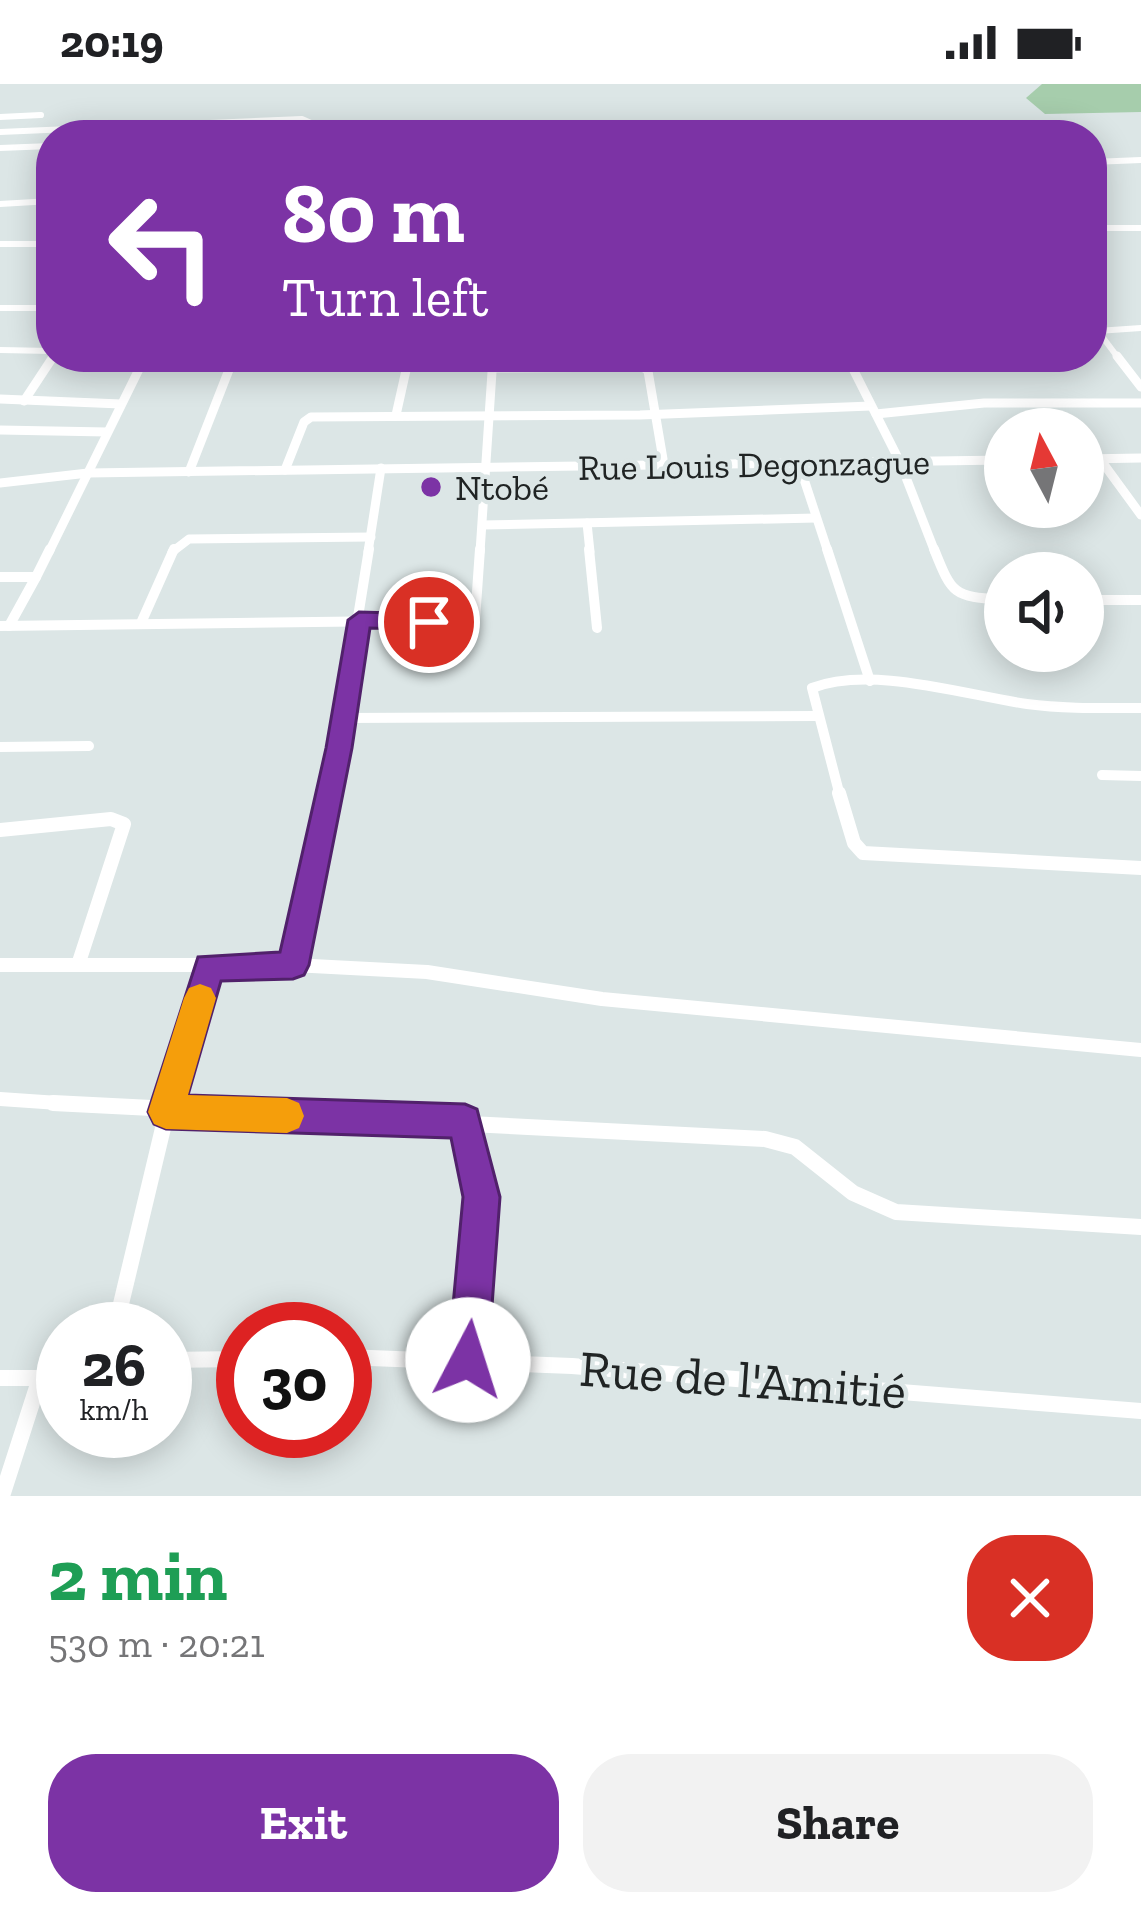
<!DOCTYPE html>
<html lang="en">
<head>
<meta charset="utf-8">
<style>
	:root { --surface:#fff; --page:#f2f2f2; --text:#202124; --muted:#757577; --accent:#7c33a5 }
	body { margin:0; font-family:"Zilla Slab",serif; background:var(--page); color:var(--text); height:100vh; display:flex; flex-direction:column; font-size:45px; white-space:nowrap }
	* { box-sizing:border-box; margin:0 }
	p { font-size:39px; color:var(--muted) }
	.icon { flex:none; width:66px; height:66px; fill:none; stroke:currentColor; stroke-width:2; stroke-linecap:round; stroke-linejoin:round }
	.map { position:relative; height:1412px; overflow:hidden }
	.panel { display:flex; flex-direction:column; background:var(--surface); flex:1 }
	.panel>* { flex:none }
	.top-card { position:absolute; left:36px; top:36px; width:1071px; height:252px; border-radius:48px; box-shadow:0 6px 30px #0003; background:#7c33a5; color:#fff; overflow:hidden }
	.needle { width:78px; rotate:353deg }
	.buttons { position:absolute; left:984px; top:324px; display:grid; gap:24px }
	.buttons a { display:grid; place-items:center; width:120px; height:120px; border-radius:50%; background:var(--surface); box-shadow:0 6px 30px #0003; font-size:60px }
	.speed { position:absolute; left:36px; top:1218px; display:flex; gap:24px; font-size:60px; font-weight:700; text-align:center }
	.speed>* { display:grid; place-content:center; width:156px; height:156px; border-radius:50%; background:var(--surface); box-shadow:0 6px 30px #0003; line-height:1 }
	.speed small { font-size:30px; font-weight:400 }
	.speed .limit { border:18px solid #d22; background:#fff; color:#111 }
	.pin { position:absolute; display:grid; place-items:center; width:102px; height:102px; color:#fff; margin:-51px; border:6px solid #fff; border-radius:50%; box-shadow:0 3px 12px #0007 }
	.me { position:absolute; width:132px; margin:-66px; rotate:5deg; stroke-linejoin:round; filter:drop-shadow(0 0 9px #0008) }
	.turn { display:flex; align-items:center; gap:42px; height:252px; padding:0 48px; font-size:54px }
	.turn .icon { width:156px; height:156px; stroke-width:2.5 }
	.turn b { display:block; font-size:84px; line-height:102px }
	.round { display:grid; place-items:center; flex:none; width:126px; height:126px; border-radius:48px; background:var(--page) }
	.overview { display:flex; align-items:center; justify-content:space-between; height:204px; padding:0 48px }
	h1 { font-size:72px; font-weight:700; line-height:90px; color:#1e9e55 }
	.cta { display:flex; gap:24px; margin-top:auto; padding:24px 48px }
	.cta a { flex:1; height:138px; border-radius:48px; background:var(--accent); color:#fff; font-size:48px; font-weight:700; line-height:138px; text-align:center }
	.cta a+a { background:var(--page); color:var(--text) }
	.status { display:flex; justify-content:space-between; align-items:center; height:84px; padding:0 60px; background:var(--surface); direction:ltr }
	.status svg { height:33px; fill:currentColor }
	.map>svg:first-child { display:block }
	.green { fill:#a6cdac }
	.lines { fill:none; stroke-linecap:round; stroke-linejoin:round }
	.street-far4 { stroke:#fff; stroke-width:6 }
	.street-far3 { stroke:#fff; stroke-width:9 }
	.street-far2 { stroke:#fff; stroke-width:10 }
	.street-far1 { stroke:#fff; stroke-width:14 }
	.street { stroke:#fff; stroke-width:16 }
	.route { fill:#7c33a5; stroke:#51216b; stroke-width:3 }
	.slow { fill:#f59e0b }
	.poi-dot { fill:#7c33a5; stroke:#dce6e6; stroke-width:4.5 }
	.labels { text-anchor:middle; stroke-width:9; stroke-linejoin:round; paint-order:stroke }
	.far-street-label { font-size:36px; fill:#202424; stroke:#dce6e6 }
	.far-poi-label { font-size:36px; fill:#202424; stroke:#dce6e6; text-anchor:start }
	.near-street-label { font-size:51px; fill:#202424; stroke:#dce6e6 }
</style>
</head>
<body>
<div class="status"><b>20:19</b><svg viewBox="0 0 49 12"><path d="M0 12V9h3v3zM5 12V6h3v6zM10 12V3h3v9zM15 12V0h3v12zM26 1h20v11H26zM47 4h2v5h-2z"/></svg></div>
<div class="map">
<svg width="1141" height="1412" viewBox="0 0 1141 1412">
	<rect width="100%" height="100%" fill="#dce6e6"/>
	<path class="green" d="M1042,0h99v28l-96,2 -19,-16z"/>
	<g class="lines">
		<g class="street-far4">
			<path d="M0,33l41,-2"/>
			<path d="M0,48l302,-13 18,8 -4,8"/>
			<path d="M0,64l51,-2"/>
			<path d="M1092,78l49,-2"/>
			<path d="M0,120l51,-3"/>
			<path d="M1092,144h49"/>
			<path d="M0,160h51"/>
			<path d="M0,224h51"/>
			<path d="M1092,239l27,36"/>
			<path d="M1097,247l44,-3"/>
			<path d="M0,266l51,1"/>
		</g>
		<g class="street-far3">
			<path d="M1117,272l24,31"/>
			<path d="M847,273l53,105 35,90"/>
			<path d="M492,284l151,-1 5,4 16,94"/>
			<path d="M0,315l121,5"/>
			<path d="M24,317l29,-44"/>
			<path d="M876,330l108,-11h157"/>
			<path d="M396,331l13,-58"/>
			<path d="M0,346l107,2"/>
			<path d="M1083,375l58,-1"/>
			<path d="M1100,375l41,56"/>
			<path d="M799,380l29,88"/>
			<path d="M285,386l19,-48 7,-5 329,-2 231,-9"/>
			<path d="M189,388l45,-115"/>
			<path d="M0,399l88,-10 917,-13"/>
			<path d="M587,439l3,29"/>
			<path d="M483,441l333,-7"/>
			<path d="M49,468l96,-195"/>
			<path d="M172,468l17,-13 182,-2"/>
			<path d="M368,468l13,-84"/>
			<path d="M480,468l13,-195"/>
		</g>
		<g class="street-far2">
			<path d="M589,465l8,79"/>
			<path d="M827,465l43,132"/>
			<path d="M934,465c19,48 20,47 71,51"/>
			<path d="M0,493h36l-27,49"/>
			<path d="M36,493l14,-28"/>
			<path d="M1083,516h58"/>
			<path d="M141,539l33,-74"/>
			<path d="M0,542l475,-6 5,-71"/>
			<path d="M344,634l472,-2"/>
			<path d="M0,663l89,-1"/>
			<path d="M1102,691l39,1"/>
			<path d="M329,712l40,-247"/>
			<path d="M840,712l-28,-108c59,-23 153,7 215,16 38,5 76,4 114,4"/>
		</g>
		<g class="street-far1">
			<path d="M839,709l15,50 9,10 278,15"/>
			<path d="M0,746l111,-11 13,5 -46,141"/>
			<path d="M0,881h293l134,7 175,27 539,51"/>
			<path d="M293,881l36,-172"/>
			<path d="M0,1015l102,7"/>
			<path d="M168,1022l41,-139"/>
		</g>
		<g class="street">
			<path d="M53,1019l712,36 30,8 58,46 43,19 245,15"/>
			<path d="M465,1037l17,76 -14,163"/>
			<path d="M115,1245l54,-226"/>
			<path d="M345,1273l227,9 569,45"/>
			<path d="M165,1276l78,-1"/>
			<path d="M0,1294h40l23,-6"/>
			<path d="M2,1412l38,-118"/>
		</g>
	</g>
	<path class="route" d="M359,528l70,2 12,8 -12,8 -59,-2 -18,120 -43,217 -5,10 -11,4 -72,2 -33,114 277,9 12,5 23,88 -12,163 -6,15 -14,6 -14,-6 -6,-15 15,-163 -12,-59 -285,-9 -12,-5 -6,-12 50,-155 82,-5 46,-204 22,-128z"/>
	<path class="slow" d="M200,900l11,4 5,10 -28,97 99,3 12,5 5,13 -5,12 -12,5 -121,-4 -12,-5 -6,-12 36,-114 5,-10z"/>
	<circle class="poi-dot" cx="431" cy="403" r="12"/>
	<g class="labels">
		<g class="far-street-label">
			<text transform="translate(754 380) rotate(-1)" y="13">Rue Louis Degonzague</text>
		</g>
		<g class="far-poi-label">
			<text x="455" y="416">Ntobé</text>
		</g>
		<g class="near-street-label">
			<text transform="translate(743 1295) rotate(4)" y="18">Rue de l'Amitié</text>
		</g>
	</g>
</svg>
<div class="buttons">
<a><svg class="needle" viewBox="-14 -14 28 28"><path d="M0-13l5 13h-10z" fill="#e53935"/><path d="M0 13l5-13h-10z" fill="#757577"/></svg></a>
<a><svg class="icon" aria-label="sound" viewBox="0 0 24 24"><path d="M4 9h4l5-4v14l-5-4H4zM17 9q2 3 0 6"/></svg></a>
</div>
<div class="speed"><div>26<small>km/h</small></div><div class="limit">30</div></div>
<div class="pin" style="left:429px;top:538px;background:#d93025"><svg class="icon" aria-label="arrive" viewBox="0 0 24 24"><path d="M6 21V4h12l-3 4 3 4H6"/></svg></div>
<svg class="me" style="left:468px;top:1276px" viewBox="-20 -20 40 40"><circle r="19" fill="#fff"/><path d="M0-13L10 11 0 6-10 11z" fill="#7c33a5"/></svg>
<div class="top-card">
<div class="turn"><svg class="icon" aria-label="left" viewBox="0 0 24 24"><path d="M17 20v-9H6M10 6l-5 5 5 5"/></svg><div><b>80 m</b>Turn left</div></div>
</div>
</div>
<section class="panel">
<div class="overview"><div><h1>2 min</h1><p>530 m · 20:21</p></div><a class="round" style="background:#d93025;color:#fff"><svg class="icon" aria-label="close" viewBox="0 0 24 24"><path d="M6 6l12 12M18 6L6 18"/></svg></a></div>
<div class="cta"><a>Exit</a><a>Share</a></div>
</section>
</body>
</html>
